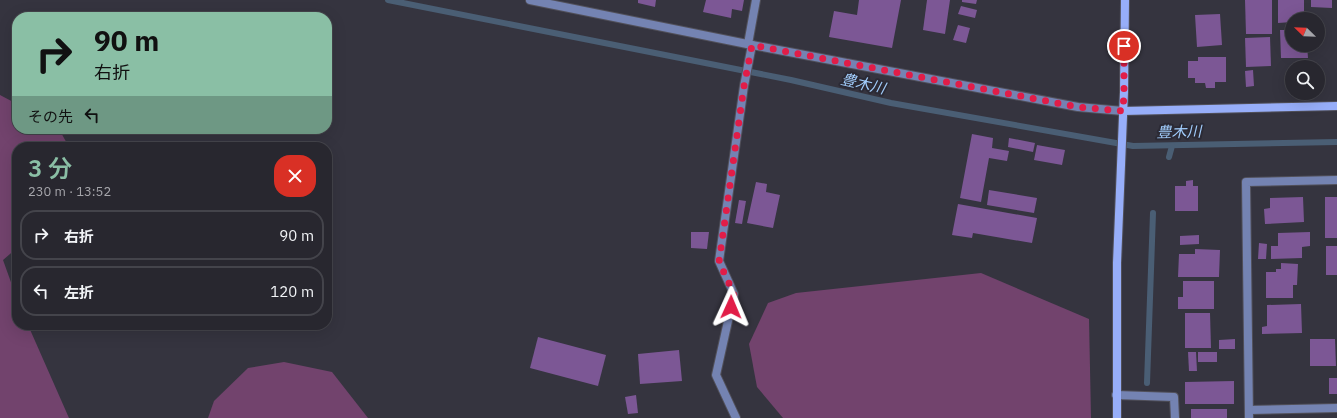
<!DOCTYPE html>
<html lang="ja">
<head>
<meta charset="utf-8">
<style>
	:root { --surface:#28272f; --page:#34333b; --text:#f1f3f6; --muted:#a5a5aa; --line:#44444b; --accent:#8abfa5 }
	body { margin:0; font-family:"IBM Plex Sans","Noto Sans JP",sans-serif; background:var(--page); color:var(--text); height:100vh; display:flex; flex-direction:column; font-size:15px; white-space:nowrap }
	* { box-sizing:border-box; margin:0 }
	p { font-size:13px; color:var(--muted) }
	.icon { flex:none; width:22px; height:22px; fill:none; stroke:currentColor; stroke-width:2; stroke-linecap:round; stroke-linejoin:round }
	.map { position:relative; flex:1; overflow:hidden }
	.details { position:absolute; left:12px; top:142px; width:320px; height:188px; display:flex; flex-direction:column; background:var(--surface); border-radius:16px; box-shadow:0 4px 16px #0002,0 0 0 1px var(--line) }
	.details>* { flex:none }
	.hud { position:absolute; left:12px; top:12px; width:320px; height:122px; border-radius:16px; box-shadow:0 4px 16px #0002,0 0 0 1px var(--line); background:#8abfa5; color:#111; overflow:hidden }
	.needle { width:26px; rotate:293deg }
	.buttons { position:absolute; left:1285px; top:12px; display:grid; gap:8px }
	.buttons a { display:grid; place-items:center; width:40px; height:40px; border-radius:50%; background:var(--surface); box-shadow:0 4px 16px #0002,0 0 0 1px var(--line); font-size:20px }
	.pin { position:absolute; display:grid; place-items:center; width:34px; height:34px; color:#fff; margin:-17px; border:2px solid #fff; border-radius:50%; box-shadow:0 1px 4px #0007 }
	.me { position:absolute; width:44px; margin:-22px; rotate:1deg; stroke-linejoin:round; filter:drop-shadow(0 0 3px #0008) }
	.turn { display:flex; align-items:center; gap:14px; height:84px; padding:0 16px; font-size:18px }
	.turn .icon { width:52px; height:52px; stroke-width:2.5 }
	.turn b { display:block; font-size:28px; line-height:34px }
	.then { display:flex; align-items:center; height:38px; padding:0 16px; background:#0003; gap:8px; font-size:15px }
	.round { display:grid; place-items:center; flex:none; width:42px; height:42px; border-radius:16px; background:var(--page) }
	.head { display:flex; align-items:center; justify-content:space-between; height:68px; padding:0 16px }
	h1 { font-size:24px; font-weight:600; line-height:30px; color:var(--accent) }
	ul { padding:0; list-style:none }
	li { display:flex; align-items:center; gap:12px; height:50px; margin:0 8px 6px; padding:0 8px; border:2px solid var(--line); border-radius:16px }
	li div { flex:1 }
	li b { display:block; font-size:15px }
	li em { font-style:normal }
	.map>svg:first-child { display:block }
	.green { fill:#72436d }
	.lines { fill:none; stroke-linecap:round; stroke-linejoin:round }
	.stream { stroke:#4a5e74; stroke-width:6 }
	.building { fill:#7c5795 }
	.lane-casing { stroke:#51505a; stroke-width:10 }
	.street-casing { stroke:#51505a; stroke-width:10 }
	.secondary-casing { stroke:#51505a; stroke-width:10 }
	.lane { stroke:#7483b2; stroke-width:8 }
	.street { stroke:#7483b2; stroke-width:8 }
	.secondary { stroke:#97aef9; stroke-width:8 }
	.route { stroke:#e11d48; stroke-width:7; stroke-dasharray:0 12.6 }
	.labels { text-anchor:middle; stroke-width:4; stroke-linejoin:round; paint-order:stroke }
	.water-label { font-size:15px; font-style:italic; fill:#a1ccfb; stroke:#2b2a35 }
</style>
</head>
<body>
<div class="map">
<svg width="1337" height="418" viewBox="0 0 1337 418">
	<rect width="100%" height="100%" fill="#35343f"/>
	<g class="green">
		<path d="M0,95l17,9v25h42l10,18h-52v101l-14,12 14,39v26h11l41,93h-69z"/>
		<path d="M981,273l108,46 2,99h-308l-26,-31 -8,-43 19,-41 28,-10z"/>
		<path d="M284,362l48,10 36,46h-160l6,-17 34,-33z"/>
	</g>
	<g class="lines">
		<g class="stream">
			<path d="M388,0l403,80 100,23 242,43 204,-4"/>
			<path d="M1169,157l3,-11"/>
			<path d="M1147,383l6,-170"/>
		</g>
	</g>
	<g class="building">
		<path d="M638,0h18l-1,7 -17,-4z"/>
		<path d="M706,0h38l-2,11 -10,-2 -1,9 -28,-6z"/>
		<path d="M859,0h42l-9,48 -63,-11 5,-26 23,4z"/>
		<path d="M927,0h23l-5,34 -22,-4z"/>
		<path d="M962,0h15l-1,4 -14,-2z"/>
		<path d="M1245,0h27v34h-26z"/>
		<path d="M1278,0h26v18h-12v4l-14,1z"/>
		<path d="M1311,0h21v8l-21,-1z"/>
		<path d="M961,6l16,4 -2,8 -17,-4z"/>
		<path d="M1220,14l2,31 -25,2 -2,-32z"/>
		<path d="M958,25l12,3 -4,15 -13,-3z"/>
		<path d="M1280,30h12v15h15l1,13h-27z"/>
		<path d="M1270,37l1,29 -25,1 -1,-29z"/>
		<path d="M1198,57h28v25h-11v6h-9l-1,-5h-10v-5h-7v-17h10z"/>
		<path d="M1253,70l1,16 -8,1 -1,-16z"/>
		<path d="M972,134l21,4 -1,10 17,3 -2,10 -18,-3 -8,44 -21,-4z"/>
		<path d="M1009,138l26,5 -2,9 -25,-5z"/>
		<path d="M1037,145l28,5 -3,15 -28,-5z"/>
		<path d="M1193,180v6h5v25h-23v-25h11v-5z"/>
		<path d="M756,182l11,2 -1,8 14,3 -7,33 -26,-5z"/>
		<path d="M989,190l48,8 -3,15 -47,-8z"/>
		<path d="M1303,197l1,25 -39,2 -1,-15 6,-1v-10z"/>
		<rect x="1325" y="197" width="12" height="41"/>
		<path d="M739,200l7,1 -4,23 -7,-1z"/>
		<path d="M958,204l79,14 -5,25 -59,-10 -1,5 -20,-3z"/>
		<path d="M691,232h18l-2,17 -16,-1z"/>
		<path d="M1310,232v14l-8,1v11l-31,1v-13h7v-13z"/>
		<path d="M1199,235v9l-19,1v-9z"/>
		<path d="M1259,243l8,1 -1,15h-8z"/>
		<rect x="1326" y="246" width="11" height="29"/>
		<path d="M1195,249l25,1 -1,27h-41l1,-23h16z"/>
		<path d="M1281,263l17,1 -1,21h-4v13h-27v-26h10v-3h5z"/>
		<path d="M1183,281h31v28h-36v-12h5z"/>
		<path d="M1301,304l1,29 -40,1v-7l5,-1v-21z"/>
		<path d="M1185,313h25l1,35h-26z"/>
		<path d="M538,337l68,18 -8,31 -68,-18z"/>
		<path d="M1235,339v10h-16v-9z"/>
		<path d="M1310,339h25l1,27h-26z"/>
		<path d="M679,350l3,31 -42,3 -2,-30z"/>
		<path d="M1188,352h8l1,19h-8z"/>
		<rect x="1198" y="352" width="19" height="10"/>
		<rect x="1329" y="378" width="8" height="16"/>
		<path d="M1234,381v23h-49v-22z"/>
		<path d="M636,395l2,18 -10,1 -3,-17z"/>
		<rect x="1191" y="409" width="36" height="9"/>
	</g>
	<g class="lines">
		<g class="lane-casing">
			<g id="lane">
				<path d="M748,44l8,-44"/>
				<path d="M1116,395l58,2 1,21"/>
				<path d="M736,418l-20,-43 18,-81 -15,-33 25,-175 8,-41"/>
			</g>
		</g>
		<g class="street-casing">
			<g id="street">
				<path d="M530,0l222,45 326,62 45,4"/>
				<path d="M1249,410l88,-2"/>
				<path d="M1249,418l-3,-236 91,-2"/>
			</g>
		</g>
		<g class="secondary-casing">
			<g id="secondary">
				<path d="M1123,111l214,-5"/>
				<path d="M1117,418v-155l7,-171 1,-92"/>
			</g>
		</g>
		<use href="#lane" class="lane"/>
		<use href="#street" class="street"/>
		<use href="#secondary" class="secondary"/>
	</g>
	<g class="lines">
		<path class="route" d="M731,307l3,-13 -15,-32 25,-176 8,-41 326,62 45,4 1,-19v-46"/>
	</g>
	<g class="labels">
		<g class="water-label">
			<text transform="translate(863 84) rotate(13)" y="5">豊木川</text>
			<text transform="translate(1179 132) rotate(-1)" y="5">豊木川</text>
		</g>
	</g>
</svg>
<div class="buttons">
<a><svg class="needle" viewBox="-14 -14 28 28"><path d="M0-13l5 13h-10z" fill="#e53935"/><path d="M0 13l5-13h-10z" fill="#a5a5aa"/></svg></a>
<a><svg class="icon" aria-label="search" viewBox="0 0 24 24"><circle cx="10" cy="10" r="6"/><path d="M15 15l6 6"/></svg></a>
</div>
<div class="pin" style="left:1124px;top:46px;background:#d93025"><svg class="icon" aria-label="arrive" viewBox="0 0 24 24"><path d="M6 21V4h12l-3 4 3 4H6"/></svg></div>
<svg class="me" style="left:731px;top:307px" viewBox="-20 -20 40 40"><path d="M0-17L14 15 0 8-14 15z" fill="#e11d48" stroke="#fff" stroke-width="4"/></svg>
<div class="hud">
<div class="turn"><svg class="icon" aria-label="right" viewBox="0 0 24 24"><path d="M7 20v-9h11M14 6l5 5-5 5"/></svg><div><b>90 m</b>右折</div></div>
<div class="then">その先<svg class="icon" aria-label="left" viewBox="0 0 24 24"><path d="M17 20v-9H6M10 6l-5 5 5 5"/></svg></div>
</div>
<section class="details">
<div class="head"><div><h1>3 分</h1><p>230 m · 13:52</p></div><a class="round" style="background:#d93025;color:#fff"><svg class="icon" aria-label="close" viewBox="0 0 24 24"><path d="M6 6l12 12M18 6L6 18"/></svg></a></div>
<ul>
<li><svg class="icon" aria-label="right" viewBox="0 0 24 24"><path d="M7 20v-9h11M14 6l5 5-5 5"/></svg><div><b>右折</b></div><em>90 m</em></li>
<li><svg class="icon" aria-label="left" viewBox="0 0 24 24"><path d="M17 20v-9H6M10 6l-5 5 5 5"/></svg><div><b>左折</b></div><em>120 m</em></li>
</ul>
</section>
</div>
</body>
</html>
